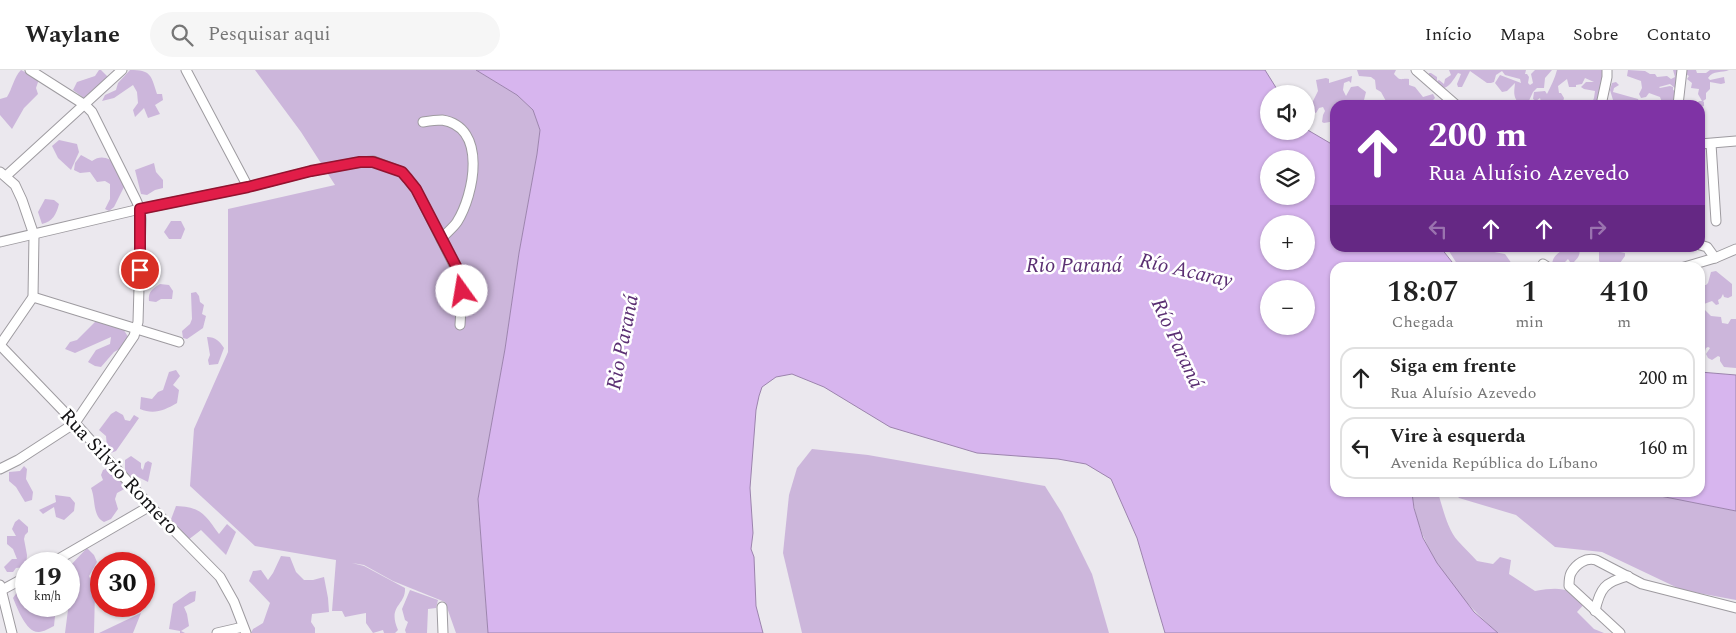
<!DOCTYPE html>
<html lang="pt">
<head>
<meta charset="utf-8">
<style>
	:root { --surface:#fff; --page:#f6f6f6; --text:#222; --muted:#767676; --line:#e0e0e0 }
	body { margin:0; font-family:Spectral,serif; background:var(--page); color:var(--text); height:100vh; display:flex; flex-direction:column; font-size:19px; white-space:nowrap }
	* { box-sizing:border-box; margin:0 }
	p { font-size:16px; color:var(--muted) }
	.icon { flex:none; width:28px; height:28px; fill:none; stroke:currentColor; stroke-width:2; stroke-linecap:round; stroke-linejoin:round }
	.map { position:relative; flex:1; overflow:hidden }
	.side { position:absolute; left:1330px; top:192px; width:375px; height:235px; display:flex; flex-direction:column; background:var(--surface); border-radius:15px; box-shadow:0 1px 4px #0004 }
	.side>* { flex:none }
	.guide { position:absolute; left:1330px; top:30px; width:375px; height:152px; border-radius:15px; box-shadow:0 1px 4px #0004; background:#7f33a5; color:#fff; overflow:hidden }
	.fabs { position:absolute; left:1260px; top:15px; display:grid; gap:10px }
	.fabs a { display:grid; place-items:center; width:55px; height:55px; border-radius:50%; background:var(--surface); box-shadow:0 1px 4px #0004; font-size:25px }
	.speed { position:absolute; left:15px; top:482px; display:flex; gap:10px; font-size:25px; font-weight:700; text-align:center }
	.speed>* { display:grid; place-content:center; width:65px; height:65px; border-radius:50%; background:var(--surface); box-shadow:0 1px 4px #0004; line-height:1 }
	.speed small { font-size:12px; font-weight:400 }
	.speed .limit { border:8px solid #d22; background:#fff; color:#111 }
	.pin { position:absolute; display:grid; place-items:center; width:42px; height:42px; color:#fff; margin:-21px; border:2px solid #fff; border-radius:50%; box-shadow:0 1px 5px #0007 }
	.me { position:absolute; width:55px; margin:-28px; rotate:347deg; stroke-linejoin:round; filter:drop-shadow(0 0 4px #0008) }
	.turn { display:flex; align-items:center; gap:18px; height:105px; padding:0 15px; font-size:22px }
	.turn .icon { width:65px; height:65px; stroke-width:2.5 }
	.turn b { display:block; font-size:35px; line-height:42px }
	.lanes { display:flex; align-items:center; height:48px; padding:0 15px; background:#0003; justify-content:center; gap:25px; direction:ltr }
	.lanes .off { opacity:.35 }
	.eta { display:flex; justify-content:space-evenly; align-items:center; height:85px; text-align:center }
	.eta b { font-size:30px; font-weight:600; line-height:35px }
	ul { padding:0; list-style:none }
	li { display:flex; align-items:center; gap:15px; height:62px; margin:0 10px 8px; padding:0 5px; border:2px solid var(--line); border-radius:15px }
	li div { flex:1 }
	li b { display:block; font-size:19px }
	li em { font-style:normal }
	header { display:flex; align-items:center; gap:30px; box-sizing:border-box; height:70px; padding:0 25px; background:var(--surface); border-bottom:1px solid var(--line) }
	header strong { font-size:24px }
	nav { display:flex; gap:28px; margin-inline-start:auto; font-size:18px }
	.search { width:350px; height:45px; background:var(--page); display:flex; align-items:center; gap:12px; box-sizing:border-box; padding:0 18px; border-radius:28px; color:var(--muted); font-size:19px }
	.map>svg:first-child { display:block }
	.green { fill:#ccb6db }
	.water { fill:#d7b5ee; stroke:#9c84ad; fill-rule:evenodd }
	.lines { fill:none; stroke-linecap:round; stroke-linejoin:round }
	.minor-casing { stroke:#9e9ba0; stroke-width:11 }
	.minor { stroke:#fff; stroke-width:9 }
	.route-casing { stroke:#92132f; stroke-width:12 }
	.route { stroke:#e11d48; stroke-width:9 }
	.labels { text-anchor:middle; stroke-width:5; stroke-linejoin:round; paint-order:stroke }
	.street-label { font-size:20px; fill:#131214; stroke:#fff }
	.water-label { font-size:21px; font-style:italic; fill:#5b2f73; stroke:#fff }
</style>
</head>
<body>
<header>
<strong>Waylane</strong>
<div class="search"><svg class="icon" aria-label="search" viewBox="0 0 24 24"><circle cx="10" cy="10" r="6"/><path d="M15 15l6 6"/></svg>Pesquisar aqui</div>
<nav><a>Início</a><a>Mapa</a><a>Sobre</a><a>Contato</a></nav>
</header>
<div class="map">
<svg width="1736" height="563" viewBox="0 0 1736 563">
	<rect width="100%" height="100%" fill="#ebe8ee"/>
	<g class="green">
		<path d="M21,0l18,9 -3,9 2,6 -14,14 -12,21 -12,-14v-16l7,-2c5,-8 7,-20 14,-27z"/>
		<path d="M99,0h2l7,7 -24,21 -11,-8 4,-8 18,-6z"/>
		<path d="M130,0c21,0 21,5 27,24h5l1,6 -8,5 5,9 -12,4 -4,-10 -9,9 -2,-7 5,-7 -1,-11 -4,-7 -19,13 -12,3 3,-6 11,-5 2,-7z"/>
		<path d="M255,0h221l41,25 16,15 7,20 -3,24 -18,99 -14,96 -27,150 10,134h-32l-11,-31 -52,-21 -29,-16 -12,-2 12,3 41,22c1,18 -18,17 -7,42l-3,3h-11l-1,-3 -10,3 -7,-10v-10c-8,1 -14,3 -21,4l-3,-6h-10l4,-51 -81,-14 -65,-60 4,-57 34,-77v-143l107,-24 -34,-53z"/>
		<path d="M1357,0h39l-2,4c7,8 6,4 15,5v6l6,2 8,10 10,-3 2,4 -7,7h-93v16l-11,2 -2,-1 1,-7 2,-4 -2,-4 -4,1 -3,5 -3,-1 -2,-7 7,-14 -2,-11 10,-2 3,1v4l23,-7 -1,7 -2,-2 -5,2 -1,7 3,6 5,-9 7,-1 8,6 -2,8 23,3 -6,-11 -5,-3 -1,-9 -4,-3 -12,-1z"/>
		<path d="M1449,0h77l-1,4h2l2,3 -1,6 2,2 3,-2 -2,-9 4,-4h17l-7,8 -1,10h-7l-4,4 -6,13 -8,-1c-6,-8 -5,-11 -4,-21l-8,8 -5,1 -7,-9 5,-8 21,8 -1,-4 -15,-4 -3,-4 -6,4 -2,7 -3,1h-4l-17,-12 -8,16h-4l-1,-3 4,-10 -3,-1c-5,7 -8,14 -17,16l-13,-11 1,-5h2l6,4v4l2,-1 5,4 1,-5 6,-4z"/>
		<path d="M1557,0h52l-5,19 -5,2 3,2 -2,12h-9l3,-7 1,-7 -11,-2 -3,-2 5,-5h8l-9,-4 -3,6 -6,1v2h-7l-2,-8 -9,7 1,7h2l3,5 -1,4 -8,3h-13l-2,-7 -4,3 -3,-2 1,-7 11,-1 2,3c4,-8 8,-16 10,-24z"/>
		<path d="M1628,0l17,1 5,3h5l2,3 10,-1 4,3 4,-2 -2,-7h9l2,18 -2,2 -7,-2 -5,-4 -11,3 1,1 10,-2 3,1v3l6,3 -3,12h-13l-3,-8 -11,-4 -3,4 -5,1 -2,-4 3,-6 -1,-7 -14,-5z"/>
		<path d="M1683,0h13l1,3h9l4,-3h19c-7,3 -16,0 -21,8l2,2 14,-3 1,6 -4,1 -11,-2v7l-4,4v6l-3,2 1,1v4l-4,1v-2h-4l3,-4h3l-4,-7 1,-5 -8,-1 1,-5 -5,-4 2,-3 -5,-3z"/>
		<path d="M1616,12l3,3 -5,3 -1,4 25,7 3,6h-36l2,-3h5l1,-2 -3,-10 2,-7z"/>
		<path d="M59,70l18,4 2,8 -8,18 -13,-12 -6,-12z"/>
		<path d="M81,85l11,6c15,-11 28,6 36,18l-14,28 -5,4 -4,-2 5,-10v-15l-5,-3 -8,1 -7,-10 -10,1 -6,-3 1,-7z"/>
		<path d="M154,93l2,9 7,8v8l-8,2 -8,5 -6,-1 -6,-24z"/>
		<path d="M45,129l9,1 5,4c-3,11 -6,17 -17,20l-4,-12z"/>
		<path d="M171,151h10l4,8 -4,10h-12l-5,-7z"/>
		<path d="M1447,178h43l-1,3 16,3 7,10 -1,3h-13l-6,-4h-5l-8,4h-20z"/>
		<path d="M1568,178h11c2,6 -1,10 -5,14h-4l-2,-3 -7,7 -6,1 -3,-3c1,-9 8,-13 16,-16z"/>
		<path d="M1608,178h8l4,4 5,1v3l-5,7v4h-16l-5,-6v-10l5,-1z"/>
		<path d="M1716,201l16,13v12l-4,2 -4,-1 -1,-3 -2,4 -3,2 1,4 -3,1 -4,-4 -8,3 -4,-3v-16h6l2,-2 3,-11z"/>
		<path d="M160,214l9,1 4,6 -1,8h-11l-5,3 -7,-1c-1,-9 3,-12 11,-17z"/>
		<path d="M196,222l3,4 1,6 4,3 -2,9 4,2 -3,12 -16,11 -4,-1 -1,-7 8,-7 2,-5 -1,-26z"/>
		<path d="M1704,239l7,7 10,1 1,6 6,1 3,-5h5v49l-12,-1 -4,-6v-4l-2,-1 -6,4 -4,-2 -2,-4 4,-6 -2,-1 -2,1 -3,10 -3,1v-49z"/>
		<path d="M108,250l14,7 8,13 -5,6 -11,6 -13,15 -6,-1 -7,-4 8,-12 14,-6 1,-7 -36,16 -10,-4 5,-7 7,-2 18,-18z"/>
		<path d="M207,267c9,0 12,4 17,11l-6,16 -9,1 -1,-5 2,-5z"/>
		<path d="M176,300l4,6 -7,9 6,5 -2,13c-12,7 -23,12 -37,6l1,-12 11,2 6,-7 5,-2 6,-18z"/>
		<path d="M116,341l7,4 2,5 5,1 4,-6 5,3 -23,33 -5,2 -4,-6 -1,-11 -7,-6 12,-16z"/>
		<path d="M812,379l56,6 177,31 17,27 30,61 17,59h-307l-19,-80 6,-58 8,-27z"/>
		<path d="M131,386l10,7v5l2,2 2,-7 3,-2 4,2 -4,19 -12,-6 -3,2 -8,-6v-12z"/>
		<path d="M24,396l3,3 -1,10 7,13 -1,8 -7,2 -9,-15 -7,-6v-9l11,-1z"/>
		<path d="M108,398h7l13,19 -11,6 -2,6 3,10 -7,10 -7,3c-12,-6 -8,-23 -13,-34l12,-8 -2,-5 2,-5z"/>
		<path d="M1412,423h26c5,15 9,36 20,48 6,7 13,13 19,20l16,3 7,-7 11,3 -2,14 26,17c24,-4 32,-4 51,11l-9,10 17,17 10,4h-106c-41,-36 -80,-84 -86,-140z"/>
		<path d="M1455,423h190l91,18v89l-54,-10 -80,-38 -47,-5 -39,-32 -57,-17z"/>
		<path d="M55,425l15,2 5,6 -1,8 -10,9 -8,-3 -2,-10 -11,7 -4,-4 17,-8z"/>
		<path d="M176,436c26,1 29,9 43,28l8,-10 9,8 -10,23 -25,-25 -13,10 -18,-18z"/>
		<path d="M19,449l9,8v5l-3,3 -1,4 3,16 -1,12 -10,1 -3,4h-6l-3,-5 8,-8h5l-4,-10 -6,-5v-8h9l-4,-7 3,-7z"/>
		<path d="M87,478l7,7 3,7 -8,14 6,15 -1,42h-29l3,-23 -3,-4h4v-39z"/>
		<path d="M281,486l9,1 6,15 8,8h9l11,-3 4,21 1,14 -17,2 -1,8 4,6v5h-64l2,-4 10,-6 7,-20 -21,-22 4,-10 8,-1 7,10 5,-7z"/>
		<path d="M20,518l6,2v16h30l-2,20c-4,2 -11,6 -15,6 -13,1 -22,-25 -26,-34z"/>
		<path d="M410,520l28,10 -2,8 -8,1 -1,24h-21l-1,-3 3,-8 -3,-2 -3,-11z"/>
		<path d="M196,521l-1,10 -11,6 3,7 2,12 -8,5 4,2h-5v-2l-11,-2 4,-25 17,-12z"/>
		<path d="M141,543l-8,20h-34z"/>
	</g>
	<g class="water">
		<path d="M476,0h789l15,24h-11v37h37v-2l29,17v102h106l15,19 -121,1v224l77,1 2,15 9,30 14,25 37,49 24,21h-333l-28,-95 -26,-59 -25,-15 -28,-5 -81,-6 -87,-26 -66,-40 -32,-13 -16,3 -14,10 -3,9 -3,14 -6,78 3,45 -2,16 3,8 2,49 7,27h-275l-10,-134 27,-150 14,-96 18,-99 3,-24 -7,-20 -16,-15zM1269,89h37v37h-37zM1269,154h37v37h-37zM1269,219h37v37h-37z"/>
		<path d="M1700,302l36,3v136l-91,-18 55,-1z"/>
	</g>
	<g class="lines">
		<g class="minor-casing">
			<g id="minor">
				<path d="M186,0l62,117"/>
				<path d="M1416,0l40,35"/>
				<path d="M1601,35l6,-28v-7"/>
				<path d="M1678,35l4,-35"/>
				<path d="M423,52c6,-1 13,-2 19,-2 46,7 32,75 15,102 -4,6 -11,11 -16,17"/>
				<path d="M1700,74l36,-3"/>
				<path d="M1711,74l5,77"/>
				<path d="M0,102l15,13 7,15 12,35 -1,62 -33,48"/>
				<path d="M6,106l116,-106"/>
				<path d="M0,172l140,-33 108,-22 63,-16 49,-9 13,-1 29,11 14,17 44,88 2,14 -2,34"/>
				<path d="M1700,175l7,2 8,11"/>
				<path d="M1543,194l6,4"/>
				<path d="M1681,198l34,-10 21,-9"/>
				<path d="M33,227l146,45"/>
				<path d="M0,275l75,78 75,83 70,71 14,25 12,31"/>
				<path d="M0,399l18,-9 57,-37 59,-87 4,-14 3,-103 -1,-10 -4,-9 -44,-88 -7,-7 -55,-35"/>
				<path d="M50,494l100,-58"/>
				<path d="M0,515l12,48"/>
				<path d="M0,521l26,-14"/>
				<path d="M442,537l1,26"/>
				<path d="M1595,541c5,-23 10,-29 33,-35"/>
				<path d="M217,563l26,-6"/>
				<path d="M1620,563l-51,-47c0,-4 0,-9 2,-13 5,-9 15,-16 25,-13l46,24 94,24"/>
			</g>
		</g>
		<use href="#minor" class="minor"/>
	</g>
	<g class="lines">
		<g class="route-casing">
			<path id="route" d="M140,200v-61l108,-22 63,-16 49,-9h13l29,10 6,7 8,10 41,79 3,9 2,14"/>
		</g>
		<use href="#route" class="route"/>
	</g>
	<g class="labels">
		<g class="street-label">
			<text transform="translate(120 401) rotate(47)" y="7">Rua Silvio Romero</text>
		</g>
		<g class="water-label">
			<text x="1074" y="202">Rio Paraná</text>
			<text transform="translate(1186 200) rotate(13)" y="7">Río Acaray</text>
			<text transform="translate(622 272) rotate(-79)" y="7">Rio Paraná</text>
			<text transform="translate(1178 273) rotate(65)" y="7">Río Paraná</text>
		</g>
	</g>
</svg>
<div class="fabs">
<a><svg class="icon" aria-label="sound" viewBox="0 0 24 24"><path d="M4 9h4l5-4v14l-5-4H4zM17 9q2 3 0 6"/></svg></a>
<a><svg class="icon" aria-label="layers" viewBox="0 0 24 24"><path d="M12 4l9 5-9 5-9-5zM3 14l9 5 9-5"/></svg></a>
<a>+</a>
<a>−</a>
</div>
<div class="speed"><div>19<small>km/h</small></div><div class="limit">30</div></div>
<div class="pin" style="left:140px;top:200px;background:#d93025"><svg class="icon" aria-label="arrive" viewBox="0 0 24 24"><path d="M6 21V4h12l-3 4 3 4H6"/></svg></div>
<svg class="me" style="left:462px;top:221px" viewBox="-20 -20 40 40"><circle r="19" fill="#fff"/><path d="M0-13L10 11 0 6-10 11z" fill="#e11d48"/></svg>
<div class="guide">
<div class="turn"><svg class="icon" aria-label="ahead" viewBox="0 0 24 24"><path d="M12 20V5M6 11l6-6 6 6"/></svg><div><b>200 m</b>Rua Aluísio Azevedo</div></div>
<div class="lanes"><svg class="icon off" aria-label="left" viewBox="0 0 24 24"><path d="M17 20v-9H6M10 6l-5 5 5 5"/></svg><svg class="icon" aria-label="ahead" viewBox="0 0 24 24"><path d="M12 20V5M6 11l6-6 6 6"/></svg><svg class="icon" aria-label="ahead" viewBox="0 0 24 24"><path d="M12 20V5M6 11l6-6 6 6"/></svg><svg class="icon off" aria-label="right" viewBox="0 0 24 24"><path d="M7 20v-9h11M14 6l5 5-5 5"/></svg></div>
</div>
<section class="side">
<div class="eta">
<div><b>18:07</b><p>Chegada</p></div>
<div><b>1</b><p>min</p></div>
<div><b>410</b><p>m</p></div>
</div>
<ul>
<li><svg class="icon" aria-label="ahead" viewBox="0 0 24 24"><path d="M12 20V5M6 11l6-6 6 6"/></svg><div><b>Siga em frente</b><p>Rua Aluísio Azevedo</p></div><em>200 m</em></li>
<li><svg class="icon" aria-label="left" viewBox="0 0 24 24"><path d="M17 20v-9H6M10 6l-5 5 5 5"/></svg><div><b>Vire à esquerda</b><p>Avenida República do Líbano</p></div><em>160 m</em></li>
</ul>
</section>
</div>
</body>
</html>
